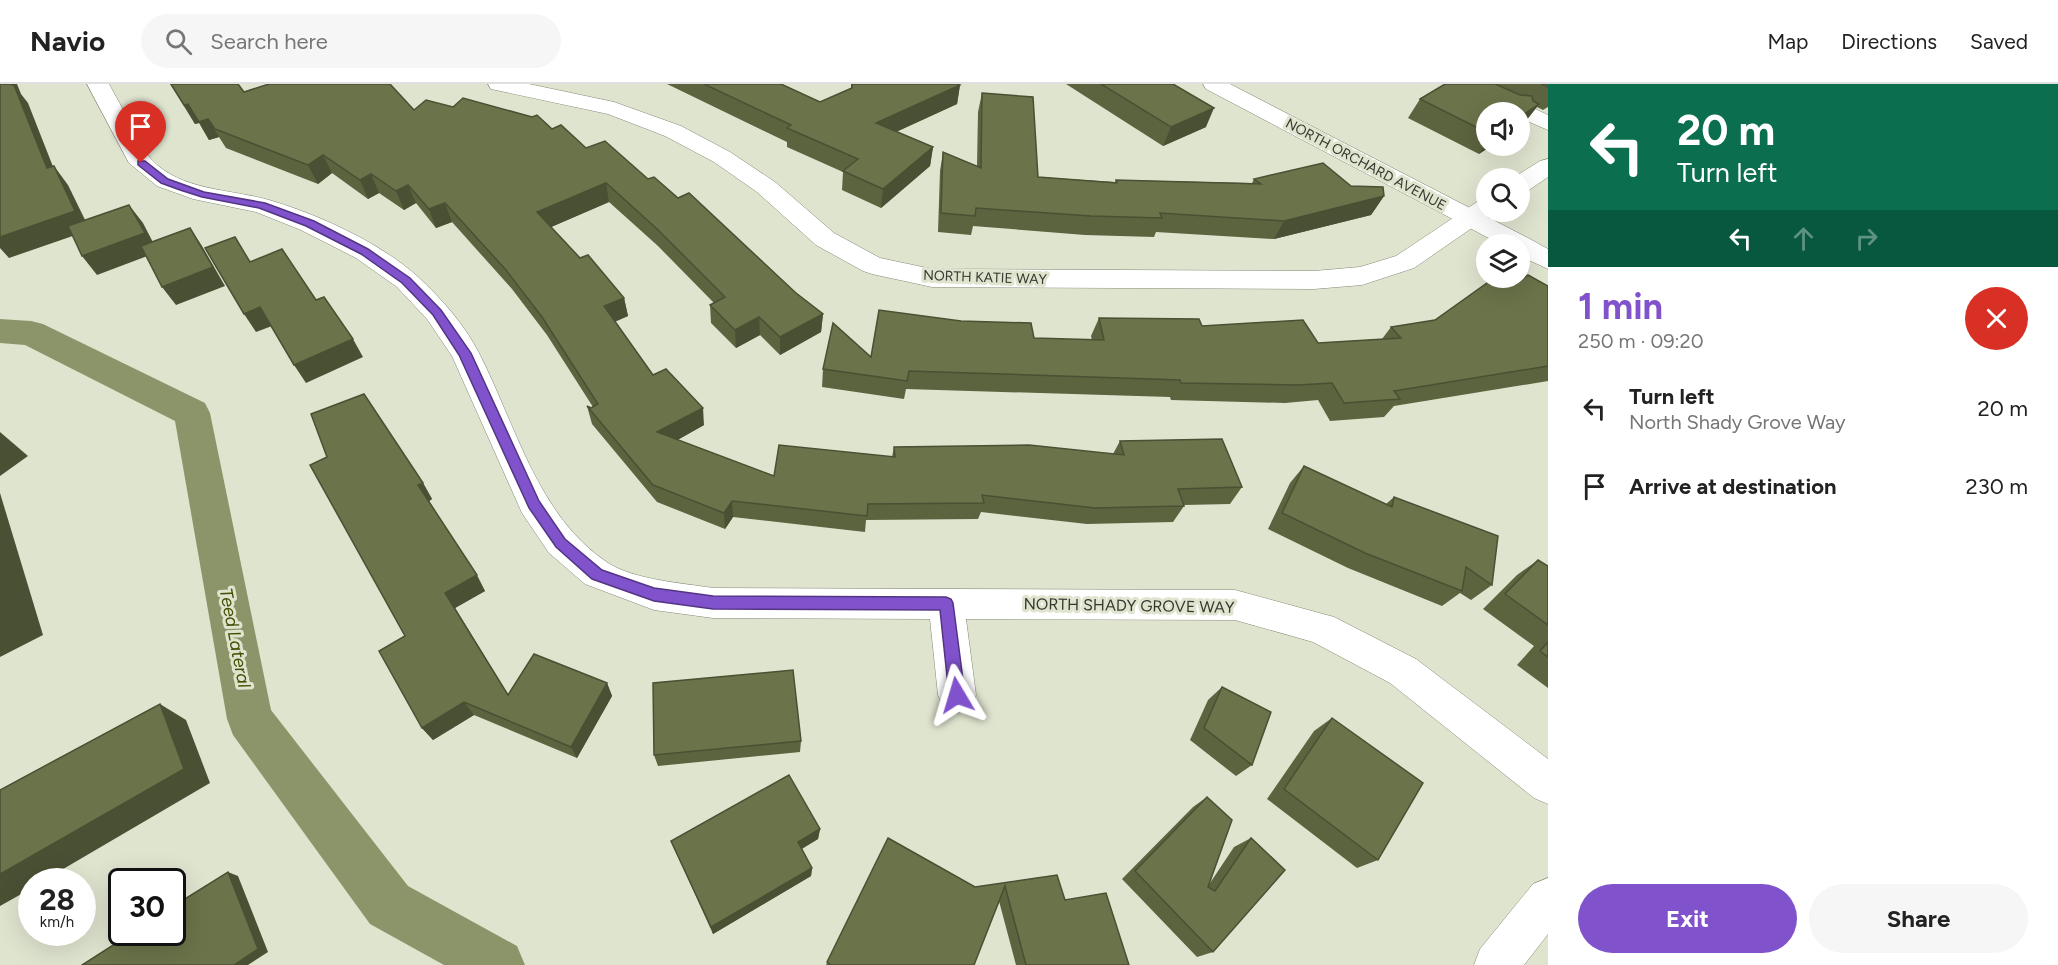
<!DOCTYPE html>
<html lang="en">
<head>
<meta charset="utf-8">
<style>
	:root { --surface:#fff; --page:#f6f6f6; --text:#222; --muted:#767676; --line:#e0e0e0; --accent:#8052cb }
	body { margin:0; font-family:Figtree,sans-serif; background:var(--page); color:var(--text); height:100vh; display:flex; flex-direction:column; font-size:22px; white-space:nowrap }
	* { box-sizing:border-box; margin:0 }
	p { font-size:20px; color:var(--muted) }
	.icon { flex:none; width:33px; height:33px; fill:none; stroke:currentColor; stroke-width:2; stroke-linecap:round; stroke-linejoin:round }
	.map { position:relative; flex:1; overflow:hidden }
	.drawer { display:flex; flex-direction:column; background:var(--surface); width:510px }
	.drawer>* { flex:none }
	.banner { background:#0b6e4f; color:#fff; overflow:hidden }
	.buttons { position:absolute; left:1476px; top:18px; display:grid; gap:12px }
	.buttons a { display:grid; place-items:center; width:54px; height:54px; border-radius:50%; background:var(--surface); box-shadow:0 6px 24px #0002; font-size:30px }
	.speed { position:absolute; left:18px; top:784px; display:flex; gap:12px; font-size:30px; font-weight:700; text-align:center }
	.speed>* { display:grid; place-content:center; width:78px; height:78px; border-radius:50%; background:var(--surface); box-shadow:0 6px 24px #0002; line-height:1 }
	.speed small { font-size:15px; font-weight:400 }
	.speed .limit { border:3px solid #111; border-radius:9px; background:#fff; color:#111 }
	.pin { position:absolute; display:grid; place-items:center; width:51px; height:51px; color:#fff; margin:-62px -26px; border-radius:50% 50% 50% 0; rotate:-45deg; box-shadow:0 0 6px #0007 }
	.pin .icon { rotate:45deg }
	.me { position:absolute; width:66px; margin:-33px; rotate:353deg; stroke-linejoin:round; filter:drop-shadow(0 0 4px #0008) }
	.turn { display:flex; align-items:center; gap:21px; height:126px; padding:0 30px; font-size:27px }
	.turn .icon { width:78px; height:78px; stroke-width:2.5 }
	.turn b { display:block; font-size:42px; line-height:51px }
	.lanes { display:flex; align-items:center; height:57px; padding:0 30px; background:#0003; justify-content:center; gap:30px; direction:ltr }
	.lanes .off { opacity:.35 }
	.round { display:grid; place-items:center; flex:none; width:63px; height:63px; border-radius:32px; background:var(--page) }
	.head { display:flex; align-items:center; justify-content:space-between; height:102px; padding:0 30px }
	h1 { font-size:36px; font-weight:700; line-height:45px; color:var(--accent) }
	.button { display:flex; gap:12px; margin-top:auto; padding:12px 30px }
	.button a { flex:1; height:69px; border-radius:36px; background:var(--accent); color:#fff; font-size:24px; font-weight:700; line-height:69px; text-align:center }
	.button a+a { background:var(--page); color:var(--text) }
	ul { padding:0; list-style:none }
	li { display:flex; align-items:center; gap:18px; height:78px; padding:0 30px }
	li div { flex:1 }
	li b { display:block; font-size:22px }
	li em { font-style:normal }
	header { display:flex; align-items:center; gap:36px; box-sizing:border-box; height:84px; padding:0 30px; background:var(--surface); border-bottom:2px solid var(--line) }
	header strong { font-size:28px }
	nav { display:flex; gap:33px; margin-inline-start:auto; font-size:21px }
	.search { width:420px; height:54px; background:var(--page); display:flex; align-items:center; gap:15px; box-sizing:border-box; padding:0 21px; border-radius:33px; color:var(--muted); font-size:22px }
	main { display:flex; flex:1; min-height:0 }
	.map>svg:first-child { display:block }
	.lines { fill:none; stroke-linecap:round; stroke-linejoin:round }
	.canal { fill:#8c956a; fill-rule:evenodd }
	.minor-casing { stroke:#848975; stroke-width:1 }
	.tertiary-casing { stroke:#848975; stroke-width:1 }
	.minor { fill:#fff; fill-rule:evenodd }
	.tertiary { fill:#fff; fill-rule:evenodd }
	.wall { fill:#5b633f }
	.shaded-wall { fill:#4a5033 }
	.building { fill:#6a7349; stroke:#4a5033; stroke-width:1.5 }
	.route { fill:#8052cb; stroke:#533584; stroke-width:1.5 }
	.labels { text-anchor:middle; stroke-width:6; stroke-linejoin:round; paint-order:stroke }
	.far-street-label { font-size:14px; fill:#36382f; stroke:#dfe4cf }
	.street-label { font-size:16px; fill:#36382f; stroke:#dfe4cf }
	.water-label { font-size:18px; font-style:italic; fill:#454f04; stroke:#dfe4cf }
</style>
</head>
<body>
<header>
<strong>Navio</strong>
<div class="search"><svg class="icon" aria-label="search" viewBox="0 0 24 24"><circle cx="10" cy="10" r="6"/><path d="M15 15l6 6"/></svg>Search here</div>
<nav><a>Map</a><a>Directions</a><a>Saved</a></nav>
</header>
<main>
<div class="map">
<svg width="1548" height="881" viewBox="0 0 1548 881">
	<rect width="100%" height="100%" fill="#dfe4cf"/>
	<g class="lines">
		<path class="canal" d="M0,235l31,2 12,3 162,79 5,10 61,297 137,176 109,60 8,19h-81l-74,-41 -137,-189 -6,-16 -52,-298 -150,-76 -25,-2z"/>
		<g class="minor-casing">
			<g id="minor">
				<path d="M87,0h22c10,18 20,37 31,55 3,6 6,15 11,20 29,32 80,30 118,41 48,14 110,42 148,76 24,22 47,48 62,77 37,72 58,163 129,210 27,17 74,20 105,25l522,2 99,27 82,42 132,100v45l-14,-6 -144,-115 -77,-41 -78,-22 -269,-1 10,76 -6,12 -13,6 -13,-6 -6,-12 -8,-76 -217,-1 -59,-8 -69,-26 -36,-31 -27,-40 -70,-157 -25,-37 -30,-32 -41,-29 -55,-28 -45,-18 -63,-13 -36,-13 -28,-23z"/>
				<path d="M488,0h41l85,18 67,24 49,26 45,30 59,51 46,25 52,11 382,2 46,-4 36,-11 81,-54 9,-3v13h9l-81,56 -52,17 -48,4 -382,-2 -60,-13 -9,-3 -47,-26 -59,-53 -43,-30 -49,-26 -57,-22 -117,-25z"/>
				<path d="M1453,0h29l66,31v15l-28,-12v-6h-13l-51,-23z"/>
				<path d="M1548,75v18l-19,13 -9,2v-14h-7l27,-17z"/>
			</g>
		</g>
		<g class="tertiary-casing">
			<g id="tertiary">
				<path d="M1203,0h27l298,154 20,11v20l-28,-13v-12h-20l-294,-155z"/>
				<path d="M1548,794v56l-24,31h-50l6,-16 53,-65z"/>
			</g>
		</g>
		<use href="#minor" class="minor"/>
		<use href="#tertiary" class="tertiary"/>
	</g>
	<g class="wall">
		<path d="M170,0h68l6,8 170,18 39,-3 99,22 34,19 62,31 30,19 145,116 -2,18 -41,23 -20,-20 -24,13 -25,-25 -1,-18 4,-2 -56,-57 -49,-44 -58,25 29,31 44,40 4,18 -13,5 38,54 51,50 -27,15 97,36 118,-19 2,-10 219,7 7,-13 122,46 -12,17 -46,1v1l-11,16 -86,2 -106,-12 -3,7 -112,1 -1,12 -132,-15 -8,12 -68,-27 -65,-78 -5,-18 4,2 2,-1 -46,-72 -35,-46 -60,-67 -16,6 -20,-25 -12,7 -25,-17 -11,6 -36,-26 -14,11 -92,-36 -7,-11 -10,3 -10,-17 -4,1z"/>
		<path d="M667,0h114l39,18 31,-14v-4h107l2,1 -3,19 -61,28 37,15 -3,19 -49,42 -39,-18 1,-18 -56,-25v-5z"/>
		<path d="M1066,0h107l33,43 -43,19z"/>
		<path d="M1445,0h103v23l-5,3 -6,-3 -12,15 -39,-10v34h5l-12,8 -71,-36 12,-19z"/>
		<path d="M982,9l56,84 77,5 1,-2 136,3 2,-4 97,7 33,10 -13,19 -97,24 -118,-7 -2,5 -69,-2 -112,-9 -2,9 -33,-3 2,-61 3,-19 34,14 1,-54z"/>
		<path d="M1516,200l32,2v95l-154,25 -10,11 -54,4 -12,-21 -33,3 -114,-3 -1,-3 -264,-8 -2,10 -82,-12 1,-18 48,-12 163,-19 58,2 -1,-4 8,-18 103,8 116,17 64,-4 9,-12 44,-7z"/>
		<path d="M1304,382l82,38 8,-7 98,88 -21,15 -11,-7 -18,13 -94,-38 -80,-39 22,-46z"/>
		<path d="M423,399l9,16 -3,2 56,90 -30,17 53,87 99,-12 5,13 -35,62 -103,-43 -41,25 -11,-12 -17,-92z"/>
		<path d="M1538,476l10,6v122l-31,-23 17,-19 -51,-37 34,-34z"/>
		<path d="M1222,603l30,78 -16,11 -46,-36 18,-40z"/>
		<path d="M1332,634l46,142 -21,8 -90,-69 47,-68z"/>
		<path d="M801,657l-1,11 -142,14 -4,-11z"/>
		<path d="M1207,713l3,86 24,-36 17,-9 -38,114 -16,5 -75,-78 71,-72z"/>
		<path d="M820,745l-2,10 -16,10 10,19 -1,8 -98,58 -42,-93z"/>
		<path d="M888,754l87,49 82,-12 8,25 64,65h-113l-17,-64 -25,64h-148z"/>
	</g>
	<g class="shaded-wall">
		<path d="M11,0h6l4,10 7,9 33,84 -14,-19z"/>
		<path d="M960,1l-3,19 -83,38 2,-19z"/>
		<path d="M188,20l11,19 -4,1 -11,-19z"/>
		<path d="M1539,20l-14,18 -5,4v-9z"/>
		<path d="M1214,24l-8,19 -43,19 8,-19z"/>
		<path d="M208,35l11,18 -10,3 -10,-18z"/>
		<path d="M1486,59v3h5l-12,8z"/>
		<path d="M933,63l-3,19 -49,42 2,-19z"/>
		<path d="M323,71l9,18 -14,11 -10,-19z"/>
		<path d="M54,82l14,19 22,45 -81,28 -9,-10v-11z"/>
		<path d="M371,90l8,19 -11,6 -8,-19z"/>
		<path d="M606,99l3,19 -67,29 -5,-19z"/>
		<path d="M408,101l8,18 -12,7 -8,-19z"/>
		<path d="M1384,112l-13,19 -97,24 10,-18z"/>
		<path d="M445,119l7,19 -16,6 -7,-19z"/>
		<path d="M129,121l14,18 15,29 -61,23 -15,-19z"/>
		<path d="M190,144l12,18 23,40 -49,19 -14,-18z"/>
		<path d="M624,214l4,18 -20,9 -4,-19z"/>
		<path d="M260,223l12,19 -16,6 -12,-18z"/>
		<path d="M823,230l-2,18 -41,23v-18z"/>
		<path d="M759,233l1,18 -24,13 -1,-18z"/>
		<path d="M353,255l10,18 -57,26 -12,-18z"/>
		<path d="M703,324l1,17 -44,25 -3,-18z"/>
		<path d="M0,348l28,24 -28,20z"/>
		<path d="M423,399l9,16 -4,3 -10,-17z"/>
		<path d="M0,409l43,142 -43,22z"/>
		<path d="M732,417l1,16 -8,12 -1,-16z"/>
		<path d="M477,491l8,16 -30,17 61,100 -71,-115z"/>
		<path d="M607,599l5,13 -35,62 -6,-11z"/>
		<path d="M464,618l10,13 -41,25 -11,-12z"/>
		<path d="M160,620l26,16 24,63 -169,99h-9v6l-32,18v-32z"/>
		<path d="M820,745l-2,10 -21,12 1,-9z"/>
		<path d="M812,784l-1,8 -98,58 -2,-7z"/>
		<path d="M228,788l10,4 30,76 -20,13h-14z"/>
	</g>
	<g class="building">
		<path d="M0,0h11l1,1h2l33,83 7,-2 21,45 -75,26z"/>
		<path d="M171,0h67l6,8 25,-8h121l24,26 12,-10 27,7 10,-9 69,19 5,-2 15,14 9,-4 25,23 19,-7 43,38 6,-2 24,21 11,-5 107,100 27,21 -43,23 -21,-20 -24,13 -25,-25 15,-8 -69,-69 -50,-45 -69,29 43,46 8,-3 36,43 -20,8 49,69 13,-6 37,39 -46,24 117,44 5,-31 116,12 -1,-10 135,-2 95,10 -4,-14 102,-2 20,48 -64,2 6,17 -89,2 -113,-13 2,8 -116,1 -1,12 -135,-15 -8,12 -71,-28 -66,-79 4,2 7,-4 -56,-87 -36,-47 -61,-67 -16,6 -21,-24 -12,6 -25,-17 -11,6 -37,-25 -15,10 -93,-36 -7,-10 -9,3 -11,-18 -4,1z"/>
		<path d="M704,0h77l39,18 32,-14v-4h106l2,1 -84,38 57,24 -50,42 -40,-18 15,-12 -71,-31 4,-3z"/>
		<path d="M1101,0h72l41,24 -43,19z"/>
		<path d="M1445,0h50l25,11 12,1 1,5 6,3 -19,13v-5h-34v20l-66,-33z"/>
		<path d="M1541,0h7v3z"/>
		<path d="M982,9l51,4 5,80 79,6 -1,-3 145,4 -7,-5 69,-16 28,23 32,1 1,9 -100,25 -124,-8 2,5 -71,-2 -115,-8 -1,8 -34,-3 2,-61 38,16z"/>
		<path d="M129,121l16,28 -63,23 -14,-30z"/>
		<path d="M190,144l23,39 -51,20 -21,-41z"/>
		<path d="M235,153l15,25 32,-13 34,51 8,-3 29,42 -59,26 -34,-58 -16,7 -39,-66z"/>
		<path d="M1528,191l20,11v80l-154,25 6,8 -56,4 -12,-20 -34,2 -117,-2 -1,-3 -271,-9 -2,10 -84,-12 10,-46 38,34 8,-47 82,11 70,2 3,15 70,2 -5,-22 100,1 3,7 101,-6 15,23 83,-5 -10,-11 44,-7 59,-42h10l12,6z"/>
		<path d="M364,310l59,89 -5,2 59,90 -32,18 63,102 26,-41 73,29 -36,64 -107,-45 -42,26 -43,-77 26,-15 -95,-171 17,-8 -16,-43z"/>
		<path d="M1304,382l88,41 2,-10 104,39 -6,49 -26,-18 -4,24 -97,-38 -83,-40z"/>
		<path d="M1538,476l10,6v59l-43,-31z"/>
		<path d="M1548,558v15l-8,-6z"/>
		<path d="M793,586l8,71 -147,14 -1,-72z"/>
		<path d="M1222,603l49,25 -19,53 -48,-37z"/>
		<path d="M160,620l24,65 -184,105v-84z"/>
		<path d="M1332,634l91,65 -45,77 -94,-71z"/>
		<path d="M789,691l31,54 -22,13 14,26 -101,59 -40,-86z"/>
		<path d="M1207,713l25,23 -24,67 7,4 36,-53 34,32 -72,82 -78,-81z"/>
		<path d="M888,754l87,49 82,-12 8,25 41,-7 23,72h-103l-21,-79 -31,79h-143l-4,-3z"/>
		<path d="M228,788l30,77 -24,16h-152l50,-32h40v-26z"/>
	</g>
	<path class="route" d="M138,77h7l23,18 36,13 61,11 49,18 54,28 42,29 31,32 30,43 68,148 26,38 37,31 52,18 59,8 233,1 5,2 2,4 12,92 -3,5 -5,2 -6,-2 -2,-5 -9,-85 -227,-1 -59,-8 -62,-22 -36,-32 -27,-39 -70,-153 -26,-40 -31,-32 -41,-29 -55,-28 -47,-18 -57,-11 -22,-7 -19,-7 -23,-18z"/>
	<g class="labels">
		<g class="far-street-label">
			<text transform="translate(1366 80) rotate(28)" y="5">NORTH ORCHARD AVENUE</text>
			<text transform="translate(985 193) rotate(2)" y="5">NORTH KATIE WAY</text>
		</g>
		<g class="street-label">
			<text transform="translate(1129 521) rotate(1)" y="6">NORTH SHADY GROVE WAY</text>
		</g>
		<g class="water-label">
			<text transform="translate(235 554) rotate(79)" y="6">Teed Lateral</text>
		</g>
	</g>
</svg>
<div class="buttons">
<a><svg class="icon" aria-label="sound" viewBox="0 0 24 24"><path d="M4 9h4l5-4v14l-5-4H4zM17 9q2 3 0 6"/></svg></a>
<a><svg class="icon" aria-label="search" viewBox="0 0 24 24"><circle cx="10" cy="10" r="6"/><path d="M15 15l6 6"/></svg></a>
<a><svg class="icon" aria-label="layers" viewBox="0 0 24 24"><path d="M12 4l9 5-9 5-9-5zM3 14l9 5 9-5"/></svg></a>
</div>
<div class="speed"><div>28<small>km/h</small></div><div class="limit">30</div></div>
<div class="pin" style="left:141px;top:79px;background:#d93025"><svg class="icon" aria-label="arrive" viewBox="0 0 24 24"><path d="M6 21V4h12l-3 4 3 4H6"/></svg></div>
<svg class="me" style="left:957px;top:611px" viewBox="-20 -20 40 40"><path d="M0-17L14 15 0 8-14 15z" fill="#8052cb" stroke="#fff" stroke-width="4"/></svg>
</div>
<section class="drawer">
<div class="banner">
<div class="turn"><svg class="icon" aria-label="left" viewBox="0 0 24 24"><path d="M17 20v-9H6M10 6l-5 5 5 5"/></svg><div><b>20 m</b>Turn left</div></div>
<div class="lanes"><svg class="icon" aria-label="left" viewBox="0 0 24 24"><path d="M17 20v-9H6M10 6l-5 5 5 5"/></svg><svg class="icon off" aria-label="ahead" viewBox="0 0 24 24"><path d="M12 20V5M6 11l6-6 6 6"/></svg><svg class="icon off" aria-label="right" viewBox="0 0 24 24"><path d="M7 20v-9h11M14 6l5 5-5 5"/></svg></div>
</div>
<div class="head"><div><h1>1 min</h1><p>250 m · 09:20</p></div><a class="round" style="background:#d93025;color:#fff"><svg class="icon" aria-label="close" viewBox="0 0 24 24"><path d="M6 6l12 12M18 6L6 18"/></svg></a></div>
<ul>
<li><svg class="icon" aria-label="left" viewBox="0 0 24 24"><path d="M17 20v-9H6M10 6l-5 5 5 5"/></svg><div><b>Turn left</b><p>North Shady Grove Way</p></div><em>20 m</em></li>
<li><svg class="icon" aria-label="arrive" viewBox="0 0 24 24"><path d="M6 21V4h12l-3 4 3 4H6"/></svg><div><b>Arrive at destination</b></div><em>230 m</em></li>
</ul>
<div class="button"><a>Exit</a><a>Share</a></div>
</section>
</main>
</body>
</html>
